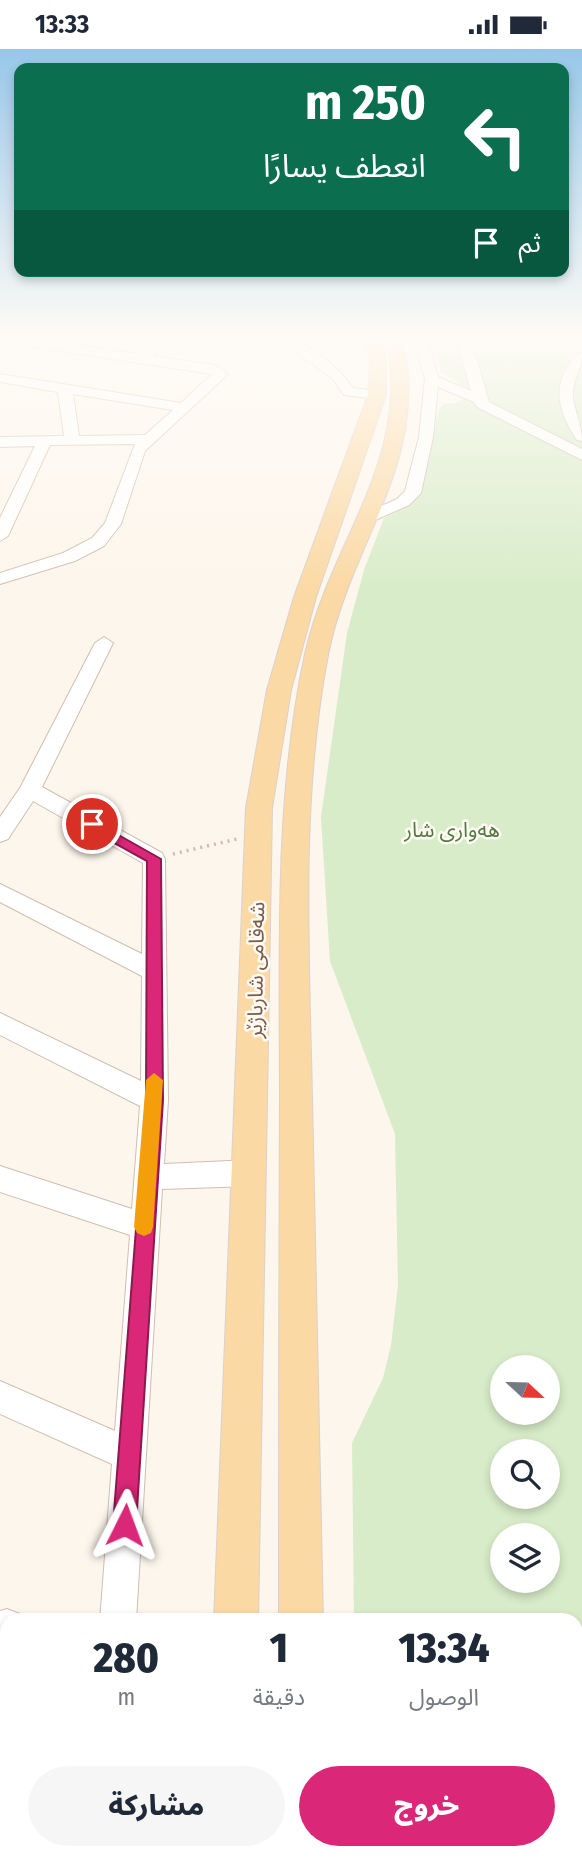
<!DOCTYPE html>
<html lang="ar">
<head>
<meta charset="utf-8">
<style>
	:root { --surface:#fff; --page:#f6f6f7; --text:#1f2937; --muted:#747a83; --accent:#db2777 }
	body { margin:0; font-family:"Fira Sans Condensed","Noto Sans Arabic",sans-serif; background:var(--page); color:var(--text); direction:rtl; height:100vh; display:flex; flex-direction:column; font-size:26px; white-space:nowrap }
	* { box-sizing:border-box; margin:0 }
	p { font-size:23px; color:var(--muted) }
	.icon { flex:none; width:38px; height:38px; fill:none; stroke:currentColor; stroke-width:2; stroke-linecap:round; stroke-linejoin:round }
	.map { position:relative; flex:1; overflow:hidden; direction:ltr }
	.drawer { position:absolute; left:0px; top:1564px; width:583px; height:247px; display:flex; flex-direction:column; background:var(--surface); border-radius:21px 21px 0 0; box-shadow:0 4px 10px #0003; direction:rtl }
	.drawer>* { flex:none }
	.guide { position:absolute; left:14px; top:14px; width:555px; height:214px; border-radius:14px; box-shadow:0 4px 10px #0003; direction:rtl; background:#0b6e4f; color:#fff; overflow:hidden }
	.needle { width:46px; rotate:112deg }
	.tools { position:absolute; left:490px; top:1306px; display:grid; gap:14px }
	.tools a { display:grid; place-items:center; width:70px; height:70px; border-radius:50%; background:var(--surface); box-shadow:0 4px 10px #0003; font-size:35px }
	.pin { position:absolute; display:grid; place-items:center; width:60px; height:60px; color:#fff; margin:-30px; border:4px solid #fff; border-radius:50%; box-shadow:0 2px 7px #0007 }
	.me { position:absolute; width:77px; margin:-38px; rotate:3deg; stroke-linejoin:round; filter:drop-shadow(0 0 5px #0008) }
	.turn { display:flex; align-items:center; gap:24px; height:147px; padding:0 28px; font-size:32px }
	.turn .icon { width:91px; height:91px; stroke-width:2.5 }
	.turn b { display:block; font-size:49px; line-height:60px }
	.then { display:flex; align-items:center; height:66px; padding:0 28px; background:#0003; gap:14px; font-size:26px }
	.eta { display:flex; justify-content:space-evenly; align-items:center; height:119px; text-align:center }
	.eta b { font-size:42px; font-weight:800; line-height:49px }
	.cta { display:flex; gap:14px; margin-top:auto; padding:14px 28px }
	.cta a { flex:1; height:80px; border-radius:42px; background:var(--accent); color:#fff; font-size:28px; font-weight:800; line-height:80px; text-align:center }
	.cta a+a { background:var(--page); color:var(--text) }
	.status { display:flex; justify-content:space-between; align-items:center; height:49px; padding:0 35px; background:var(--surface); direction:ltr }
	.status svg { height:19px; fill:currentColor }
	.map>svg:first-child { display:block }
	.green { fill:#d8ecc9; fill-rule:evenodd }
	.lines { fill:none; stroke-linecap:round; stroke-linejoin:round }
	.minor-casing { stroke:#d1beb0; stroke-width:2 }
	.major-casing { stroke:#dad1cd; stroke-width:2 }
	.path { stroke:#d9b8a5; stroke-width:3.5; stroke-dasharray:2 5; stroke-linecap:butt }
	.minor { fill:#fff; fill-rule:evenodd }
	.major { fill:#fbd9a5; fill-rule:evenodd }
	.route { fill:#db2777; stroke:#8e194d; stroke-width:2 }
	.slow { fill:#f59e0b }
	.labels { text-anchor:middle; stroke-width:5; stroke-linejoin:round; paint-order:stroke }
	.park-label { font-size:21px; fill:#537a41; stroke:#fffaf3 }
	.street-label { font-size:21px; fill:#7a5c4d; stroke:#fffaf3 }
</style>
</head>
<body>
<div class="status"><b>13:33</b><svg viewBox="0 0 49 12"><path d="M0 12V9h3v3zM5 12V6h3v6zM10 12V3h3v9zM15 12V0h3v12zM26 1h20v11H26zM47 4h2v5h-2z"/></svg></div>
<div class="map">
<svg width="582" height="1811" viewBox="0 0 582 1811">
	<rect width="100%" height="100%" fill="#fdf6ec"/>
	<path class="green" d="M432,288h150v1523h-224v-7h218v-232l-222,-1 -2,-177 31,-65 8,-33 7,-60 -3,-151 -65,-173 -9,-144 26,-184 17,-63 20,-52 24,-12 10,-11 21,-86 5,-5 16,-2 10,-12 -29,-18zM502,1318h46v45h-46zM502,1402h46v45h-46zM502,1486h46v45h-46z"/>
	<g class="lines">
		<g class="minor-casing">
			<g id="minor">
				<path d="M0,288h20l118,17 24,-17h16l-25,19 61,9 14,9 -83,77 -24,73 -17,22 -29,15 -75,23v-11l63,-20 29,-15 13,-15 30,-79 -85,1 -42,91 -8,5v-23l35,-72 -35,1v-10l64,-1 -6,-44 -58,-10v-8l181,29 31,-29 -212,-32zM73,345l100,16 -28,25 -66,1z"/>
				<path d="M276,288c28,0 62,29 77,51l24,3 7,4 -7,4 -33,-4 -11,-16z"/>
				<path d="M413,288h14l11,40 33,14 -15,-54h14l19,65 93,47v11l-105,-53 -3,-5 -36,-15 -5,50 -12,56 -12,12 -36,16h-12v-6l36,-16 8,-8 14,-54 6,-58z"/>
				<path d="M582,304c0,16 -10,28 -9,44 2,16 9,28 9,44l-5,-1c-15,-22 -25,-48 -10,-72 4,-7 8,-13 15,-15z"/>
				<path d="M104,588l9,6 -71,144 120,66 3,6 3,241 -4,64 87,-4 10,4 4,9 -4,9 -10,4 -89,3 -26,432h-36l12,-157 -112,-50v-33l115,50 15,-196 -130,-43v-26l132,43 8,-103 -140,-71v-22l141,68 1,-105 -142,-74v-18l142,70 1,-91 -110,-62 -25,38 -8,3v-25l20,-29 75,-145z"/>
				<path d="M7,1560l13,5 3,7h-16v45l-7,3v-58z"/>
				<rect x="89" y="1804" width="42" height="7"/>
			</g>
		</g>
		<g class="major-casing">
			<g id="major">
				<path d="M365,288h16l5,25v33l-70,202 -25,93 -19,118 -14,813h-44l32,-813 21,-118 27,-93 74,-202 2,-33z"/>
				<path d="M386,288h16c30,122 -52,205 -74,318 -28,146 -19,296 -16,443 4,174 7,348 11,523h-44c0,-175 0,-349 1,-524 0,-147 -6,-298 25,-443 25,-113 108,-195 81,-317z"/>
				<path d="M202,1804h50l-1,7h-50z"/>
				<rect x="277" y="1804" width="50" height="7"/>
			</g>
		</g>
		<path class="path" d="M173,805l64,-15"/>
		<use href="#minor" class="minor"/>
		<use href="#major" class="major"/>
	</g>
	<linearGradient id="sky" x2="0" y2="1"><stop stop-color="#97c7e8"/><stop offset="0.53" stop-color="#fefbf6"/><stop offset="1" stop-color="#fefbf6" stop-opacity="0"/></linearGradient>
	<rect width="582" height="541" fill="url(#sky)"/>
	<path class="route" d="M92,771l69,39 2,241 -27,425 -3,8 -8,3 -8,-3 -4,-8 33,-425 1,-239 -60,-33v-7z"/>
	<path class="slow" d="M154,1024l9,7 -10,147 -2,6 -7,3 -7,-3 -3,-6 12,-147z"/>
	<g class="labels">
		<g class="park-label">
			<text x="452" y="788">هەواری شار</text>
		</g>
		<g class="street-label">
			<text transform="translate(256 921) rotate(-89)" y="7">شەقامی شارباژێر</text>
		</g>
	</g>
</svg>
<div class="tools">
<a><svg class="needle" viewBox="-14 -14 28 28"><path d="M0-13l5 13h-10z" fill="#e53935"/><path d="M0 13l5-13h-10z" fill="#747a83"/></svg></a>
<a><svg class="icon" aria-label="search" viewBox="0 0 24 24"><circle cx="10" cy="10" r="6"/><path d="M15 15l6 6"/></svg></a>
<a><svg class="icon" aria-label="layers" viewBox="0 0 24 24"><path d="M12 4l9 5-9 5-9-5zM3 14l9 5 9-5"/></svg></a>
</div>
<div class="pin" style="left:92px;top:775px;background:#d93025"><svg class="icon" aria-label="arrive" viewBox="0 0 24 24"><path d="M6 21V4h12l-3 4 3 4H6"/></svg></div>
<svg class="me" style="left:125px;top:1476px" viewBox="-20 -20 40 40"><path d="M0-17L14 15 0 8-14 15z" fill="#db2777" stroke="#fff" stroke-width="4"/></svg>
<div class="guide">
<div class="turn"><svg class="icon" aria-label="left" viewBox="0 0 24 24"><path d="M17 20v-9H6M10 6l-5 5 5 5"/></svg><div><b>250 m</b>انعطف يسارًا</div></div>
<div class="then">ثم<svg class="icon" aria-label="arrive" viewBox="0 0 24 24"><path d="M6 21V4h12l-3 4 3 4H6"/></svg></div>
</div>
<section class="drawer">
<div class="eta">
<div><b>13:34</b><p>الوصول</p></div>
<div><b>1</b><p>دقيقة</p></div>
<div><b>280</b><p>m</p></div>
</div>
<div class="cta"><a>خروج</a><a>مشاركة</a></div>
</section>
</div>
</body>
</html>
